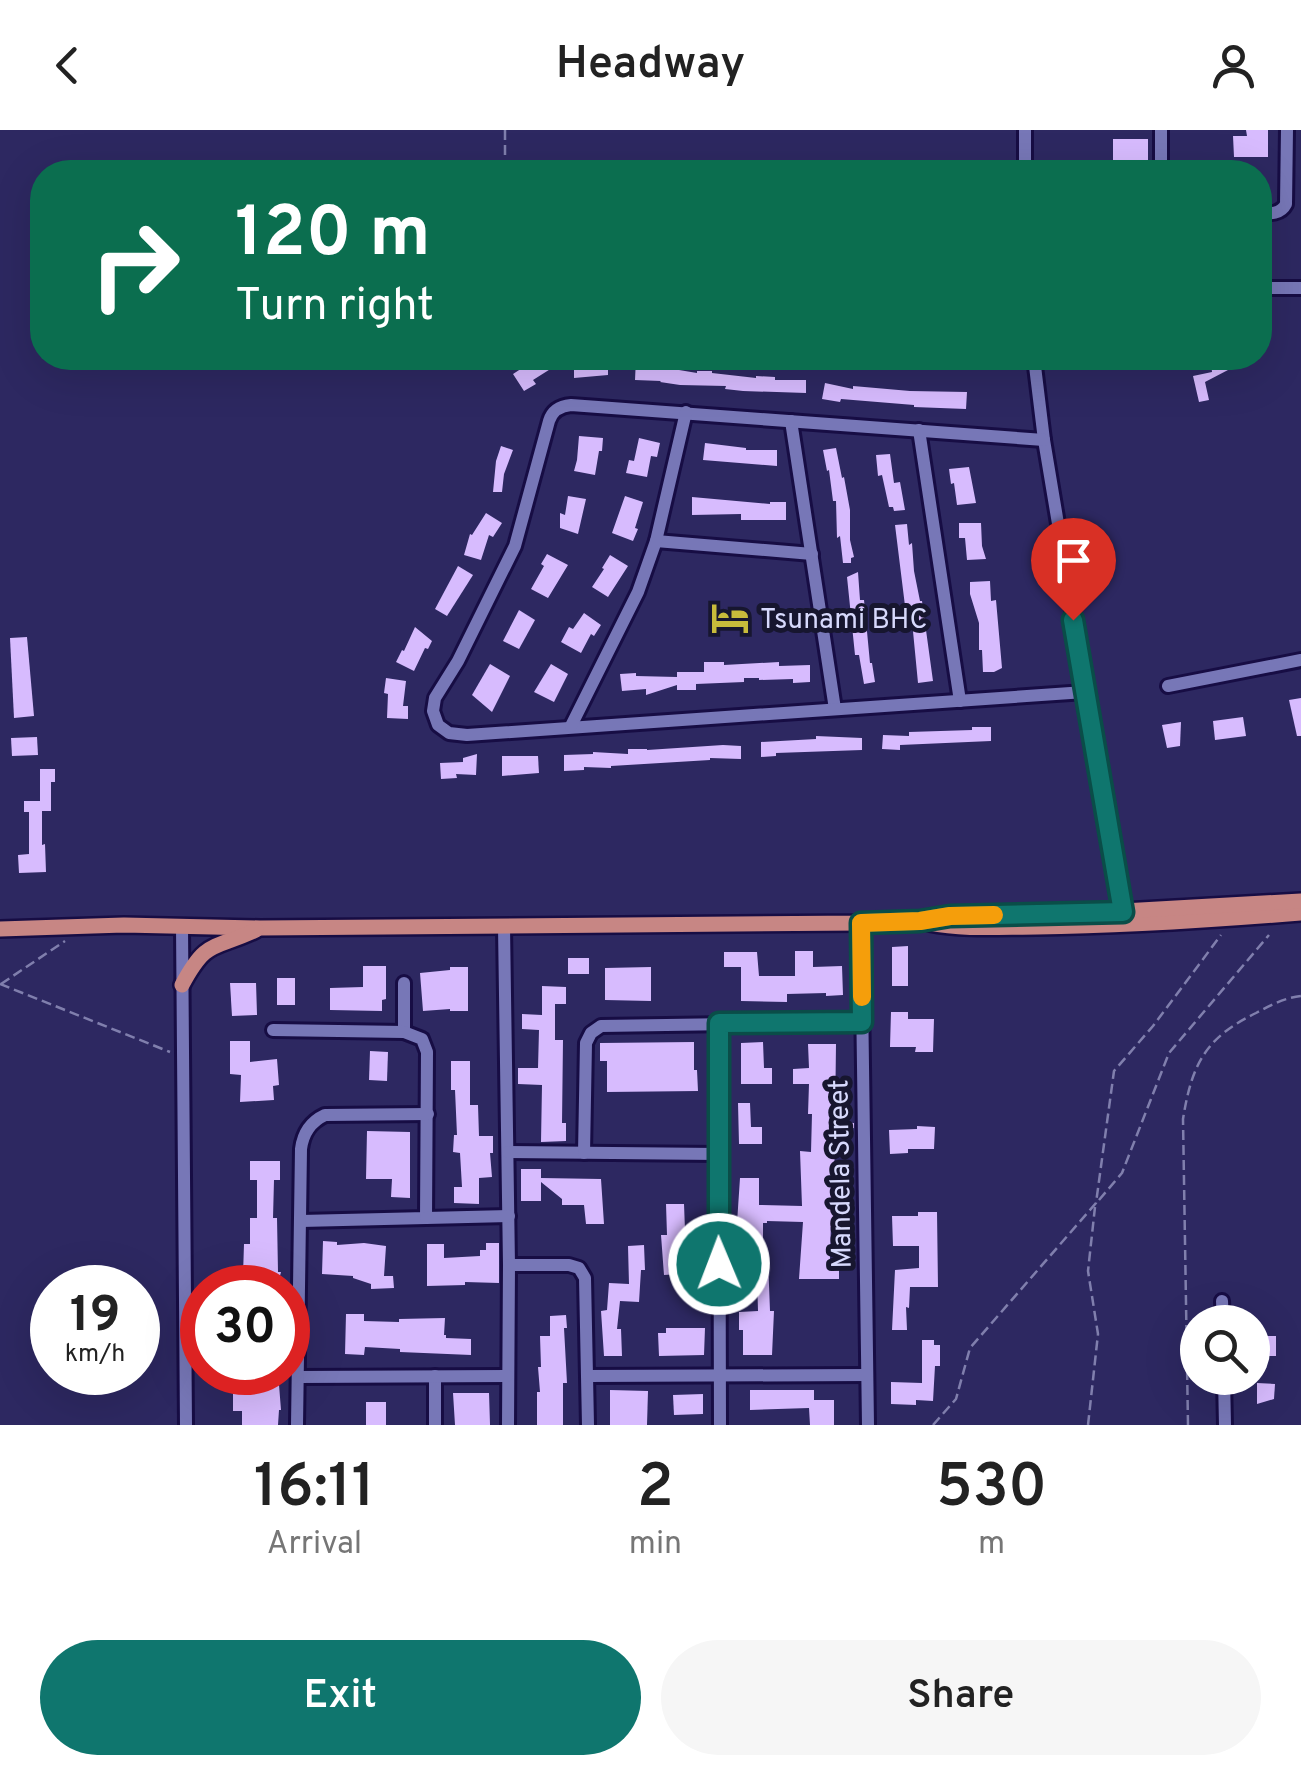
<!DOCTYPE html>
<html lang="en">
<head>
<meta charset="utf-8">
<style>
	:root { --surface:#fff; --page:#f6f6f6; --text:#222; --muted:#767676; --accent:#0f766e }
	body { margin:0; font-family:Overpass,sans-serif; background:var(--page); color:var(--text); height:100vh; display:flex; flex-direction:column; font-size:38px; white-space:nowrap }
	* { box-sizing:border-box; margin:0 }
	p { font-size:32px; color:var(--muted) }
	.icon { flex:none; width:55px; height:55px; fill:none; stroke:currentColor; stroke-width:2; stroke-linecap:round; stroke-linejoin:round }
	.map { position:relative; height:1295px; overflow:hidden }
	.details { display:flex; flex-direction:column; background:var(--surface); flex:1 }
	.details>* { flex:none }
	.guide { position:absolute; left:30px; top:30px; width:1242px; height:210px; border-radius:40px; box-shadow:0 10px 40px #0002; background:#0b6e4f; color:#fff; overflow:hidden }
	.fabs { position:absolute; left:1180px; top:1175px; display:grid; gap:20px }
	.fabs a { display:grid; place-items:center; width:90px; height:90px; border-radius:50%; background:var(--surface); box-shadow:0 10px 40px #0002; font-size:50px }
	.speed { position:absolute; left:30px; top:1135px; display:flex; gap:20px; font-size:50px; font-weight:700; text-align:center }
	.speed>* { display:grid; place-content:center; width:130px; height:130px; border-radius:50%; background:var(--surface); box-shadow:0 10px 40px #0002; line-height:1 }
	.speed small { font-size:25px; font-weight:400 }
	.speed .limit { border:15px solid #d22; background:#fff; color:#111 }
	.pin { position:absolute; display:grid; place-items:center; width:85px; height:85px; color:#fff; margin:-102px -42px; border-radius:50% 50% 50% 0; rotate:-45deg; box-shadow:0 0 10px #0007 }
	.pin .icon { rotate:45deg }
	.me { position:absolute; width:110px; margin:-55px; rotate:359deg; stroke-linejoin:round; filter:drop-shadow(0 0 8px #0008) }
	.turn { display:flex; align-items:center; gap:35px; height:210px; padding:0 40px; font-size:45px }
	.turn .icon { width:130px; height:130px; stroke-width:2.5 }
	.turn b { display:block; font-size:70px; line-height:85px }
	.eta { display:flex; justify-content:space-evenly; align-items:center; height:170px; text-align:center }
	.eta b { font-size:60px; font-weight:600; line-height:70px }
	.button { display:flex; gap:20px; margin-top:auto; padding:20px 40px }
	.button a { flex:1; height:115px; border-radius:60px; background:var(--accent); color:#fff; font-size:40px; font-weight:600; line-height:115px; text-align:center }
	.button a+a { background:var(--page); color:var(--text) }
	header { display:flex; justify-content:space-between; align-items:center; height:130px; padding:0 40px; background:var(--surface); font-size:45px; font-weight:600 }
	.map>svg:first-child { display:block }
	.building { fill:#d7bbfe }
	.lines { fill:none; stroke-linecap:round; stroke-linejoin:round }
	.minor-casing { stroke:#170d44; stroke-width:18 }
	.major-casing { stroke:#170d44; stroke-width:20 }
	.path { stroke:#807fad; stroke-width:2.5; stroke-dasharray:10 5; stroke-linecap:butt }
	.minor { stroke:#7777b7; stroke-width:12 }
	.major { stroke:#c78684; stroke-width:15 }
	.route-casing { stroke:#0a4d48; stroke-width:25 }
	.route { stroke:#0f766e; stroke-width:18 }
	.slow { stroke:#f59e0b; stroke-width:18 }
	.labels { text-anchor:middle; stroke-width:10; stroke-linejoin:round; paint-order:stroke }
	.poi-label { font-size:28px; fill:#d7d9fc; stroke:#17162f; text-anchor:start }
	.street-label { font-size:28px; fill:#d7d9fc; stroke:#17162f }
</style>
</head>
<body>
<header><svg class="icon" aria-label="back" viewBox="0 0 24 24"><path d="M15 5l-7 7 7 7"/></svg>Headway<svg class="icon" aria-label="person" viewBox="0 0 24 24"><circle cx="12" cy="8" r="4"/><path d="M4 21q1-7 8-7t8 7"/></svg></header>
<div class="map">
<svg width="1301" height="1295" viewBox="0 0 1301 1295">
	<rect width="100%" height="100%" fill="#2d2861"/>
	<g class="building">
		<path d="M1246,0h22v27h-34l-1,-21h14z"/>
		<rect x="1113" y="9" width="35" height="24"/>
		<path d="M531,228h15l6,10 -19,12 3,4 -12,7 -11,-17 20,-13z"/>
		<path d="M574,228h12v4h22v13l-34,3z"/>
		<path d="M636,228h13v7l48,8v-2h15v2l44,5v-2l19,1v3h31v13l-63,-2 -18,-2 1,-3 -46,-1 -20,-3 1,-1 -26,-1z"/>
		<path d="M1227,231l1,9 -23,12 4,18 -10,2 -6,-26 19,-4 -1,-9z"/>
		<path d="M825,253l28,6v-3l57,5 57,1 -1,17 -52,-2v-2l-73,-6 -1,3 -18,-3z"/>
		<path d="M579,306l24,2 -1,13h-3l-4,24 -21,-4 3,-11z"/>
		<path d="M639,308l21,5 -3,14 -6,-1 -4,21 -21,-4 3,-13 5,1z"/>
		<path d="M705,313l41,5v2h31v16l-74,-6z"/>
		<path d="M501,316l12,4 -9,24 -2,18h-9l3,-31z"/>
		<path d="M836,318l6,30 2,-1 6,33v30l4,17 -3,1v5h-8l-3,-27 -3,2 -1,-37h-3l-4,-31 -2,1 -4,-21z"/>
		<path d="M890,324l4,29 6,-1 5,28 -11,1 -1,-4h-4l-7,-32 -4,1 -2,-21z"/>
		<path d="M969,337l7,36 -19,2 -3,-22 -3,1 -2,-15z"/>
		<path d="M568,366l18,3 -8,35 -18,-6v-15l5,2z"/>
		<path d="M625,366l18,6 -8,26 3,1 -5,12 -21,-8z"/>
		<path d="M692,367l78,7v-2h16v18h-45v-6l-49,1z"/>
		<path d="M486,383l16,10 -9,14 -4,-2 -8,25 -17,-5 6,-21 2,1z"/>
		<path d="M959,393h22l1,23 4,13 -19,1 -2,-22h-6z"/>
		<path d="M907,394l2,21 3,-2 2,28 6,30h2l11,80 -15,2 -6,-62 -5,1 -12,-97z"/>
		<path d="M547,424l21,11 -20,33 -17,-9 13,-23 -3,-2z"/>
		<path d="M610,425l18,11 -20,31 -16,-10 12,-18 -2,-1z"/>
		<path d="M458,436l15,9 -26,41 -12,-7z"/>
		<path d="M858,442l2,28h4l6,63h2l3,19 -11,2 -5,-29h-4l-8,-78z"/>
		<path d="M990,451l1,20 5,-1 6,68 -8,4h-11l-1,-22h-3v-27l-9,-29v-12z"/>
		<path d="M519,480l16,10 -16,29 -16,-8z"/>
		<path d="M584,483l17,12 -7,11 -3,-2 -10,19 -20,-11 8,-15 4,2z"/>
		<path d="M415,497l17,14 -4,8 -3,-1 -11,23 -18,-9 6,-12 2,1z"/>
		<path d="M27,507l7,79 -20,2 -4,-80z"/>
		<path d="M704,532h20v3l55,-3v4l31,-1v17l-17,1v-4l-34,1v-2h-15v4l-48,2v6h-19v-5l-31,10v-6l-24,2 -2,-17 16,-1v3l41,1v-5h27z"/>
		<path d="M490,534l20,12 -18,36 -20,-17z"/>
		<path d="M551,534l17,10 -14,28 -20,-10z"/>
		<path d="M386,548l20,3 -3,25h5v13l-21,-1 1,-24 -4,-1z"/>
		<path d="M1301,568v38h-4l-8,-36z"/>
		<path d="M1243,587l3,19 -31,4 -2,-19z"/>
		<path d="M1181,592l-1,24 -13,2 -5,-23z"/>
		<path d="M972,597h19v14l-91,4v5l-18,-1 1,-14 26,1v-4l63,-2z"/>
		<path d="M816,606l46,2v12l-86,3v3l-15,1v-15l55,-3z"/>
		<path d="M37,607l1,18 -26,1 -1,-18z"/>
		<path d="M723,615l18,1v13l-31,-1v2l-99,6v2l-27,-1v3l-20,1v-16l29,-1v-2l35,2v-5h19v1z"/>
		<path d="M477,624l-1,21 -20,-1 1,4 -16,1 -1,-16 23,-1v-4z"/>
		<path d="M502,626h36l1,17 -37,3z"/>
		<path d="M40,639h15v13h-4v29h-9v34l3,-1 1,28 -27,1 -1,-18 11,-1v-42h-5v-11h16z"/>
		<path d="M908,816v40h-16v-39z"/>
		<path d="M795,821h18v16l29,-1 1,29 -17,1v-3l-39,1v8l-46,-1v-34h-17v-15h33l2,24h36z"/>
		<rect x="568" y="828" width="21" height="16"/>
		<path d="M363,836h23v33l-4,1v11l-52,-1v-22l33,-1z"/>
		<path d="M450,837h18v44h-18v-2l-27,2 -3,-38 30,-3z"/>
		<path d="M651,837v34l-46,-1v-32z"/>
		<rect x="277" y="848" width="18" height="27"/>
		<path d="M230,853h26l1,32 -25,1z"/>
		<path d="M542,856l24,1v17h-11v36h8l-1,83h4v18l-25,1 1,-57 -24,-1v-16h20l1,-38 -17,-1v-15l20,1z"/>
		<path d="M891,882h17v7h26l-1,33h-18l1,-5h-26z"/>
		<path d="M230,911h20v21l27,-3 2,26 -6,1 1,14 -34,2 1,-27 -11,-1z"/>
		<path d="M694,912v28h3l1,21 -91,1v-31h-7v-18z"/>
		<path d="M763,912l1,26h8v16h-31v-41z"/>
		<path d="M808,914h28l-1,78 19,1v5l-18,4 -1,8 -1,37h3v15l-1,30h-5l-1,37h9v20h-40l4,-57 -36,-1v2h-4v36h5l2,52h4l-2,44h-29v-25h-4v-18l19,-1 -1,-34h-18l1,-54h-3l3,-45h19v27l43,1 -2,-55 11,1 1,-38h-4l1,-30h-16v-15l16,-1z"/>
		<path d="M370,921l18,1 -1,29 -18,-1z"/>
		<path d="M451,931h19v44h8l1,31h14v17h-3l2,24 -13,1v26l-25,-1v-16h8l-2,-34 -7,-1 1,-17h3l-2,-45h-4z"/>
		<path d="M738,973h12l1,24h11v17h-23z"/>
		<path d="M917,996l18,1 -1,22h-26v4l-18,1 -1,-24 28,-1z"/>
		<path d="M367,1001l43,1v66l-19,-1 1,-18h-26z"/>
		<path d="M250,1031h30v19h-6l-1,38h4l1,54h3l-4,15 -47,1v-13h13l1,-31h6v-26h7v-38h-7z"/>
		<path d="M521,1039h20v9l60,1 3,45h-18l-2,-19h-22v-6l-21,-17v19h-20z"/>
		<path d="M666,1074h18l1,26h10l1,43 -32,2 -3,-40h6z"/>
		<path d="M918,1082h19l1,75h-28l-1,21 -3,-1 1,23h-15l3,-60 24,-2v-22h-26l-1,-30h26z"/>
		<path d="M323,1111l14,1v3l27,-2 22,3 -2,30h9l1,12 -23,1v-5l-18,-6v-2l-31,-2z"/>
		<path d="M486,1113h13v40l-34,-1v3l-38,1v-42h17v14l36,-2v-6h6z"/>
		<path d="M644,1115l1,25h-4l-2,32 -19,-1 -3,28h4l1,27h-18l-3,-45 6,-1 2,-27 20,1 -1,-38z"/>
		<path d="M346,1184h18v7l35,1v-3l46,-1 -1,17h2v3l25,1v16l-71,-3v-3l-35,-2 -1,8 -19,-1z"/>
		<path d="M566,1185l1,13h-3l3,55h-4v42h-26v-33h3l-2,-25h3l-1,-31h10v-20z"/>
		<path d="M666,1198h39l-1,27 -45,1 -1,-23h8z"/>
		<rect x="1257" y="1206" width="19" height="20"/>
		<path d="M922,1210h12v5h6v21h-5l-2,35 -17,-1v5l-25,-1v-22l31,1z"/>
		<path d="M249,1242h29l3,38h-2l-1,15h-36v-14h-9v-20l17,1z"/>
		<path d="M1257,1253l18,1 -1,15 -17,5z"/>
		<path d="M610,1260l38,1 -1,34h-37z"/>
		<path d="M750,1260h64v10h20v25h-24l-1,-17 -59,2z"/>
		<path d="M453,1263h36l1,32h-35z"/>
		<path d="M703,1264v20l-29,1 -1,-20z"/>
		<rect x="366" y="1272" width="20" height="23"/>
	</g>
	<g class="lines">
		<g class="minor-casing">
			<g id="minor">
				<path d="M1025,42v-42"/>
				<path d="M1161,42v-42"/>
				<path d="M1260,83c10,1 21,1 26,-9l1,-74"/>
				<path d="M1260,158h41"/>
				<path d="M1034,228l10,82 80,478"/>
				<path d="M791,291l44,288"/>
				<path d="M919,300l41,271"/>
				<path d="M1044,310l-473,-35c-11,1 -19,6 -22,16l-34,125 -57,115 -23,37 -2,13 5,14 11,8 18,2 618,-43"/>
				<path d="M656,411l156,13"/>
				<path d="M1168,556l133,-26"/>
				<path d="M571,596l67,-134 18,-51 30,-129"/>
				<path d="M861,793l7,502"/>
				<path d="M182,796l4,499"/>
				<path d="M504,797l5,338 -1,160"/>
				<path d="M404,853v49"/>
				<path d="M719,893l1,402"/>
				<path d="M273,900l131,2 18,7 5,13 -1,166 -125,3"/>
				<path d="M508,1022l210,2"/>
				<path d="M584,1023l2,-110 5,-10 10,-7 261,-4"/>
				<path d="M426,1088l83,-2"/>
				<path d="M509,1135h60l10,3 6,10 3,147"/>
				<path d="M1222,1171l1,21"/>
				<path d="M435,1246v49"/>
				<path d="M588,1246l279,-1"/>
				<path d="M299,1247l208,-1"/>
				<path d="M1224,1248l1,47"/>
				<path d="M297,1295l4,-276c2,-16 9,-27 24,-34l103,-1"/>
			</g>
		</g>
		<g class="major-casing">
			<g id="major">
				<path d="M929,793c35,7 72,4 108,4 88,-1 176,-7 264,-14"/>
				<path d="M0,799l124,-4 136,3 601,-5 59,-2 30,-6 173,-4 178,-10"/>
				<path d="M182,855c25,-47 32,-35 74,-55"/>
			</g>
		</g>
		<g class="path">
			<path d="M505,0v42"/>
			<path d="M0,854l170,68"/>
			<path d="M1,854l64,-43"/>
			<path d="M1099,1070l23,-27 47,-120 100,-118"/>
			<path d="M933,1295l23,-26 14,-51 126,-145 18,-132 39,-45 68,-91"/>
			<path d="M1088,1295l10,-91 -10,-63 7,-64"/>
			<path d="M1188,1295l-5,-306c9,-55 22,-81 73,-106 15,-8 28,-15 45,-17"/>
		</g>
		<use href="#minor" class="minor"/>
		<use href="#major" class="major"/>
	</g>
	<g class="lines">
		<g class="route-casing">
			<path id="route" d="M719,1134v-241l143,-1 -1,-99 59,-2 30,-5 173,-4 -50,-292"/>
		</g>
		<use href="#route" class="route"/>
		<path class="slow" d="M862,867l-1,-74 59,-2 30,-5 44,-1"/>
	</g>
	<defs>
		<g id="hotel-bare" transform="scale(3)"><path d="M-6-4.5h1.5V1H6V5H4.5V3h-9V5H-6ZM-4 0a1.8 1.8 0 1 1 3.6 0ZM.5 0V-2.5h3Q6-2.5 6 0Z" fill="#c8bb3b" stroke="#17162f" stroke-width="2.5" paint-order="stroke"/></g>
	</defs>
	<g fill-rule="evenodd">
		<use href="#hotel-bare" x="730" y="488"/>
	</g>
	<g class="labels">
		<g class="poi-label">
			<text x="760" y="498">Tsunami BHC</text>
		</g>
		<g class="street-label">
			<text transform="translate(839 1044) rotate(-91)" y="10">Mandela Street</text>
		</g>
	</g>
</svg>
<div class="fabs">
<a><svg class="icon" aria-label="search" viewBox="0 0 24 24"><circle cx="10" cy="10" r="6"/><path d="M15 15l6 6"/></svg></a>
</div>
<div class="speed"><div>19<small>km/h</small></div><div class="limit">30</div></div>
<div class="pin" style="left:1073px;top:490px;background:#d93025"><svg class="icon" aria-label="arrive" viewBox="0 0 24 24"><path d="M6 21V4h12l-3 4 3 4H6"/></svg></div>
<svg class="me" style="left:719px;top:1134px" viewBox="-20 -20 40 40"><circle r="17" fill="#0f766e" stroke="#fff" stroke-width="3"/><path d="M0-11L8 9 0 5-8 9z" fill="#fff"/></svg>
<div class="guide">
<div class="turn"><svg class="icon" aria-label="right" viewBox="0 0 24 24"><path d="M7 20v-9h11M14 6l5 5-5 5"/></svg><div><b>120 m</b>Turn right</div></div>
</div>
</div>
<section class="details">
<div class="eta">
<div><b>16:11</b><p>Arrival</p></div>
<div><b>2</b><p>min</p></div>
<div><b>530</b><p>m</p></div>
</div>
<div class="button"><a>Exit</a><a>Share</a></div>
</section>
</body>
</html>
